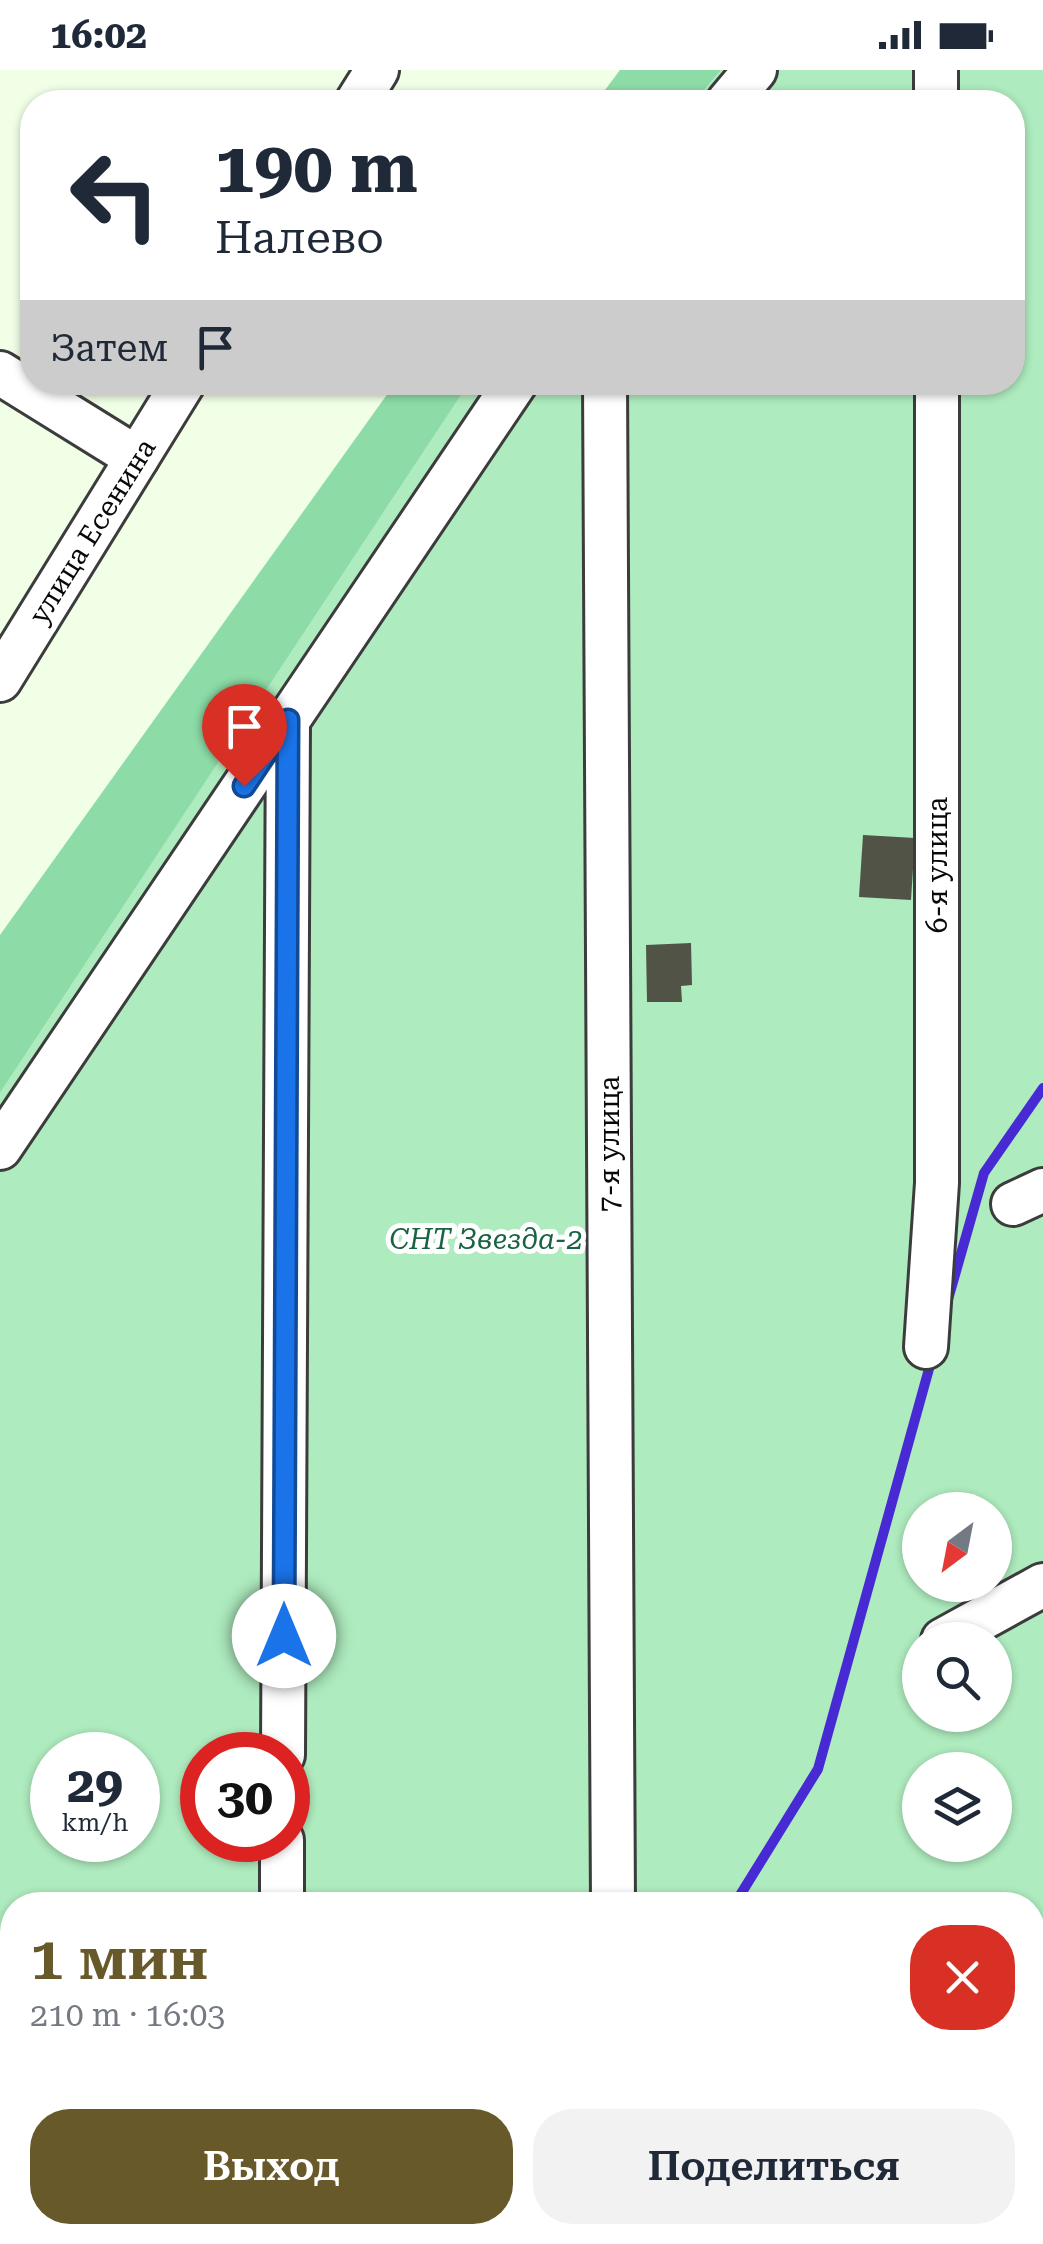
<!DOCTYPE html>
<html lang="ru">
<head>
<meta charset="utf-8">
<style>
	:root { --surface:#fff; --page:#f2f2f3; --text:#1f2937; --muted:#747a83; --accent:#67592a }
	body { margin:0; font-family:"Roboto Serif",serif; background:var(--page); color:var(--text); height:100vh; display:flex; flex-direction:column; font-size:38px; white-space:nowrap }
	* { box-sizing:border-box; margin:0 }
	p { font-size:32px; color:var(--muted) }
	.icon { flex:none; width:55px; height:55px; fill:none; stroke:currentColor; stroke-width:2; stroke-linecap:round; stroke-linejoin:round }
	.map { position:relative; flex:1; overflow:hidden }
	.drawer { position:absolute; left:0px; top:1822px; width:1045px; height:352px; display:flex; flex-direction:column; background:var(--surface); border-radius:40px 40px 0 0; box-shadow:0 2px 8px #0004 }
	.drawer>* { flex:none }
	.guide { position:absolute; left:20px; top:20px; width:1005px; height:305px; border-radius:40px; box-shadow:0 2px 8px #0004; background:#fff; color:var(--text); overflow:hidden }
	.needle { width:65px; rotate:212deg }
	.controls { position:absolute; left:902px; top:1422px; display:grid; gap:20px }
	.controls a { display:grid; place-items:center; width:110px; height:110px; border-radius:50%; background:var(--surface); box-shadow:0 2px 8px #0004; font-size:50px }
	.speed { position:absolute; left:30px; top:1662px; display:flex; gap:20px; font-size:50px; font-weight:700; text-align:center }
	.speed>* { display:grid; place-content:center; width:130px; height:130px; border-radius:50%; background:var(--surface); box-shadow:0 2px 8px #0004; line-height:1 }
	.speed small { font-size:25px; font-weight:400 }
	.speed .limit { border:15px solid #d22; background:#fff; color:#111 }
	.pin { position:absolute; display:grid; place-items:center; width:85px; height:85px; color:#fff; margin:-102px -42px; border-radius:50% 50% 50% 0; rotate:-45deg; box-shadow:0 0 10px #0007 }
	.pin .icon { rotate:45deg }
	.me { position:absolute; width:110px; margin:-55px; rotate:0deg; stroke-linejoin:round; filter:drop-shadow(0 0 8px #0008) }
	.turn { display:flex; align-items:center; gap:35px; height:210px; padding:0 30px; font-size:45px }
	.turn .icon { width:130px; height:130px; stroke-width:2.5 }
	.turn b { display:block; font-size:70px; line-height:85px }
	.then { display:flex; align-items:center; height:95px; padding:0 30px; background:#0003; gap:20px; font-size:38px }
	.round { display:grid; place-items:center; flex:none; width:105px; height:105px; border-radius:40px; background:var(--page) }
	.overview { display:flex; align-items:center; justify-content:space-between; height:170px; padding:0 30px }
	h1 { font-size:60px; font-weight:600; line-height:75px; color:var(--accent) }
	.primary-button { display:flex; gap:20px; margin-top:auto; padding:20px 30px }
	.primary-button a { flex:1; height:115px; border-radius:40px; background:var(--accent); color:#fff; font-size:40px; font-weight:600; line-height:115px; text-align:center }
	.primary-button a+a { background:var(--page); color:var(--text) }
	.status { display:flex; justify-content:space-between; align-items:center; height:70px; padding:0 50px; background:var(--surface); direction:ltr }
	.status svg { height:28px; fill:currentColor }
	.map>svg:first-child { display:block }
	.green { fill:#aeebbe; fill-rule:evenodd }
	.forest { fill:#8ddca7 }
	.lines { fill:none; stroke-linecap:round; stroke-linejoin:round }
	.stream { stroke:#482ad5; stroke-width:10 }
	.building { fill:#505345 }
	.minor-casing { stroke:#3c3c3c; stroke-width:48 }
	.minor { stroke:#fff; stroke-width:42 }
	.route-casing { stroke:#114b97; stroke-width:25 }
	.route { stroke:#1a73e8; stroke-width:18 }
	.labels { text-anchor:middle; stroke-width:10; stroke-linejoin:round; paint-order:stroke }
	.street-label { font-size:28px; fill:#090909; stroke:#fff }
	.park-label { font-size:28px; font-style:italic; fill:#186343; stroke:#fff }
</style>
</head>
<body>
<div class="status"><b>16:02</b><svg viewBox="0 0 49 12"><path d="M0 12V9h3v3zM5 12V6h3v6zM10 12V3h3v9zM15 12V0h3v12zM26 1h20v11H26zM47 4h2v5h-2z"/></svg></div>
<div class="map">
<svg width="1043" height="2174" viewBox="0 0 1043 2174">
	<rect width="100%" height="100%" fill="#f0ffe6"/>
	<path class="green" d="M721,0h322v2174h-1043v-1151l469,-710 543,-1v-280h-318zM920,1440h75v75h-75zM920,1570h75v75h-75zM52,1685h86v85h-86zM202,1685h86v85h-86zM920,1700h75v75h-75zM12,1835h1020v327h-1020z"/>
	<g class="forest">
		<path d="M620,0h101l-27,32h-98z"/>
		<path d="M396,312l73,1 -469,710v-158z"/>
	</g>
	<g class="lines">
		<g class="stream">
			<path d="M947,1233l37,-130 59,-85"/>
			<path d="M734,1835l84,-136 114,-411"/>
			<path d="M1032,1896l11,-6"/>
			<path d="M404,2174l13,-12"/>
			<path d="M924,2174l24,-12"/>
		</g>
	</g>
	<g class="building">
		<path d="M863,765l52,3 -4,62 -52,-3z"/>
		<path d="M691,873l1,42 -11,1 1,16h-35l-1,-57z"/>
		<path d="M1043,1932v82l-11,6v-82z"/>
	</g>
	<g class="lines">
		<g class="minor-casing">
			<g id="minor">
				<path d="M936,0v32"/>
				<path d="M357,32l20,-32"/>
				<path d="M728,32l27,-32"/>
				<path d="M0,303l137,85"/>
				<path d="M605,312l8,1523"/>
				<path d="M0,610l184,-298"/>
				<path d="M0,1078l516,-766"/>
				<path d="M1013,1134l30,-14"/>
				<path d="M926,1277l11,-164v-801"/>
				<path d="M943,1570l100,-55"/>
				<path d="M283,1685l5,-1034"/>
				<path d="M282,1835v-65"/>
				<path d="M1032,1921l11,-6"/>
				<path d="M280,2174v-12"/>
				<path d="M521,2174l27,-12"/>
			</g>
		</g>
		<use href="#minor" class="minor"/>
	</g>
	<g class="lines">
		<g class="route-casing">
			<path id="route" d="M244,716l44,-66 -4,916"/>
		</g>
		<use href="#route" class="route"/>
	</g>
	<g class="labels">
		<g class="street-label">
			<text transform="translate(92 461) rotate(-58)" y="10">улица Есенина</text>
			<text transform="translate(937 795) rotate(-90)" y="10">6-я улица</text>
			<text transform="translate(609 1074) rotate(-90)" y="10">7-я улица</text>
		</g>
		<g class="park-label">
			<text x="486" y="1179">СНТ Звезда-2</text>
		</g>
	</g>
</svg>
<div class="controls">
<a><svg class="needle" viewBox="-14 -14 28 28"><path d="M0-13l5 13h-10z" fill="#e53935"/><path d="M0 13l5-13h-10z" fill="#747a83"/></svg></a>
<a><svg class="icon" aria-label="search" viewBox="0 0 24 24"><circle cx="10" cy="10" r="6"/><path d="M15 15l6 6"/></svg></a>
<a><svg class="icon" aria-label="layers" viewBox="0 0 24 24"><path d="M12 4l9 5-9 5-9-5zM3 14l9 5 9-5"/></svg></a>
</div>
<div class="speed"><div>29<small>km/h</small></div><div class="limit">30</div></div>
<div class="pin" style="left:244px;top:716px;background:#d93025"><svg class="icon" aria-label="arrive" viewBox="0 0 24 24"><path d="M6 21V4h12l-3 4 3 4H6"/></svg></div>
<svg class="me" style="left:284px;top:1566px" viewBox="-20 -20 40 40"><circle r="19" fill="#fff"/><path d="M0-13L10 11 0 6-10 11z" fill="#1a73e8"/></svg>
<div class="guide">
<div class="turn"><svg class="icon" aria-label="left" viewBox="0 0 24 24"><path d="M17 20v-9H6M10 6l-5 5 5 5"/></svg><div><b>190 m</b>Налево</div></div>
<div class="then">Затем<svg class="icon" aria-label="arrive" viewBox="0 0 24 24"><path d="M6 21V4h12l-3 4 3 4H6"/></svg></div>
</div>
<section class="drawer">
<div class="overview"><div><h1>1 мин</h1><p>210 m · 16:03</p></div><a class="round" style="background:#d93025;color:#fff"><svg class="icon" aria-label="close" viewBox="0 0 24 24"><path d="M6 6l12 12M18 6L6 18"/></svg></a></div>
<div class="primary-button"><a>Выход</a><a>Поделиться</a></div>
</section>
</div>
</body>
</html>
